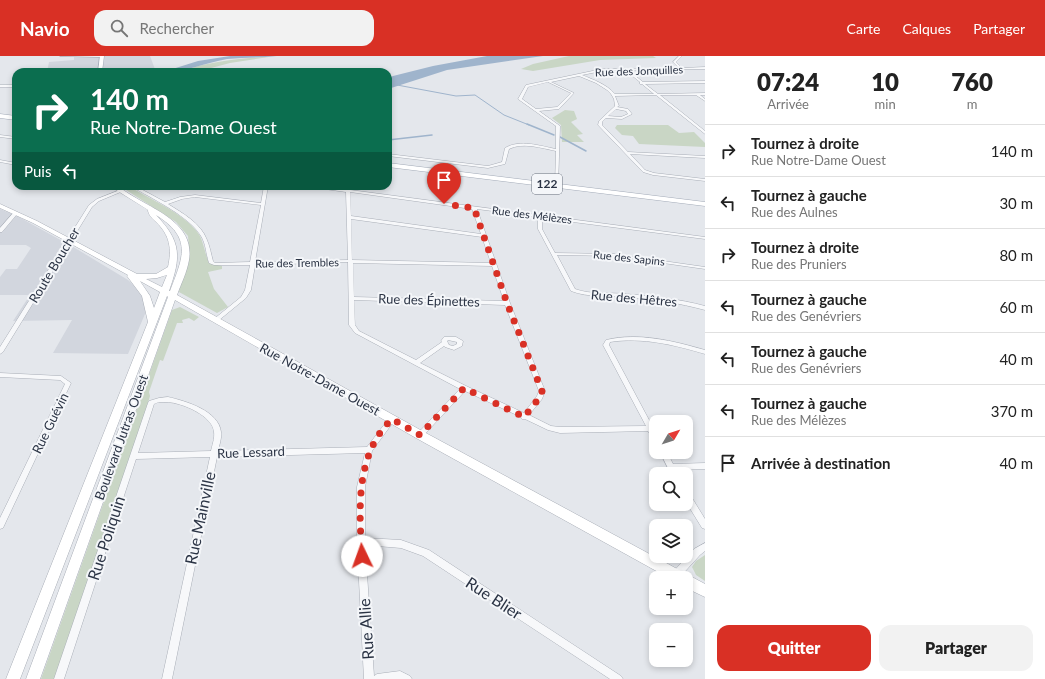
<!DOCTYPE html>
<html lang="fr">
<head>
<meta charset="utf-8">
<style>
	:root { --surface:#fff; --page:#f2f2f2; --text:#222; --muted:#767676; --line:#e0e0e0; --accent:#d93025 }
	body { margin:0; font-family:Lato,sans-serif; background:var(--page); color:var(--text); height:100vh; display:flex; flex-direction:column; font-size:15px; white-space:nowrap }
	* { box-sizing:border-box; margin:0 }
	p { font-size:13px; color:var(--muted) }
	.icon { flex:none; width:22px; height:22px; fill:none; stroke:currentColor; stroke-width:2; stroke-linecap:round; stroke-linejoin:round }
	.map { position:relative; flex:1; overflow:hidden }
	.sheet { display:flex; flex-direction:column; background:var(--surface); width:340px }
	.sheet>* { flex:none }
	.top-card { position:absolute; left:12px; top:12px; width:380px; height:122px; border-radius:12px; box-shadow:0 2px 6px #0003; background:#0b6e4f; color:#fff; overflow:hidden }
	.needle { width:26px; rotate:51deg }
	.controls { position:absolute; left:649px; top:359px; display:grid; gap:8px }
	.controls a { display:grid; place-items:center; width:44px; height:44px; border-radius:8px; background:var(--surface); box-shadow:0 2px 6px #0003; font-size:20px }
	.pin { position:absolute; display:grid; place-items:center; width:34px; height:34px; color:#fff; margin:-41px -17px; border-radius:50% 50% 50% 0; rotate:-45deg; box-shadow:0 0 4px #0007 }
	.pin .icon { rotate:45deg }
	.me { position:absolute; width:44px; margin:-22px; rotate:357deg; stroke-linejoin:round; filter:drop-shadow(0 0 3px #0008) }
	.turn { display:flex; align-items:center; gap:14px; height:84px; padding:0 12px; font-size:18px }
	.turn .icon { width:52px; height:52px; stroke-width:2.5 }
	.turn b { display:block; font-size:28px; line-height:34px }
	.then { display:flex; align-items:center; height:38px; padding:0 12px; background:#0003; gap:8px; font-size:15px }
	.eta { display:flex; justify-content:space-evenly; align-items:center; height:68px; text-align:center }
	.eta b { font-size:24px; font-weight:800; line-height:28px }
	.button { display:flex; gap:8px; margin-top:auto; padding:8px 12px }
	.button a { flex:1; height:46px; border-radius:12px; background:var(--accent); color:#fff; font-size:16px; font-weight:800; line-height:46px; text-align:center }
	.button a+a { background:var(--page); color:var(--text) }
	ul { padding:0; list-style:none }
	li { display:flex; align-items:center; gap:12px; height:52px; padding:0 12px; border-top:1px solid var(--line) }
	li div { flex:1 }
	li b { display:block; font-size:15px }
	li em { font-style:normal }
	header { display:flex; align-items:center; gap:24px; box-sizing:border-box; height:56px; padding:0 20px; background:var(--accent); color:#fff }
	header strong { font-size:19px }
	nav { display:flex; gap:22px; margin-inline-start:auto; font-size:14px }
	.search { width:280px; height:36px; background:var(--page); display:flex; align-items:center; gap:10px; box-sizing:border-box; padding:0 14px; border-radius:12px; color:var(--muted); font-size:15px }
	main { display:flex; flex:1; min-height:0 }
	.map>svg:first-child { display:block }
	.built { fill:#d2d6de }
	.green { fill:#c9d6c5 }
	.water { fill:#9fb4cc }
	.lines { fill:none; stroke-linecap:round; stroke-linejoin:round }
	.stream-far1 { stroke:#9fb4cc; stroke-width:1 }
	.stream { stroke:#9fb4cc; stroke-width:1.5 }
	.street-casing { stroke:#a9aeb7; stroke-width:1 }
	.secondary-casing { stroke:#a9aeb7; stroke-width:1 }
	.primary-casing { stroke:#a3abb8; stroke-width:1 }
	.street { fill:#f7f8fa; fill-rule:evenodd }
	.secondary { fill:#fff; fill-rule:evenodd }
	.primary { fill:#fff; fill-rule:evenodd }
	.route { stroke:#d93025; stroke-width:7; stroke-dasharray:0 12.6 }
	.labels { text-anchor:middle; stroke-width:4; stroke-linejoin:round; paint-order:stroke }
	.far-street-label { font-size:11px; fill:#2b3445; stroke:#f4f6f9 }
	.shield { fill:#f4f6f9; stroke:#676e7b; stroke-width:1 }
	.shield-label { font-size:12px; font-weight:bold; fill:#2b3445 }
	.street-label { font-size:13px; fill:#2b3445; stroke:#f4f6f9 }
	.near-street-label { font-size:16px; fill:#2b3445; stroke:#f4f6f9 }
</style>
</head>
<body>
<header>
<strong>Navio</strong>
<div class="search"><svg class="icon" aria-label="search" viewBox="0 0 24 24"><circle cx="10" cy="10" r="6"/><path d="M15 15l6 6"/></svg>Rechercher</div>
<nav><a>Carte</a><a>Calques</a><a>Partager</a></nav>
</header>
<main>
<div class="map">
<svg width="705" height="623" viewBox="0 0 705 623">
	<rect width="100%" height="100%" fill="#e4e7ec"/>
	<g class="built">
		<path d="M74,0h76l6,16h-109l2,-10 25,-2z"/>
		<path d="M0,153l17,7 58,32 53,32 12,11 5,13v10l-17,40 -75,-1 19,-33 -59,1 17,-26h-30v-18l6,-8h11l14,-21 -5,-3h-26z"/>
	</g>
	<g class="green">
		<path d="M275,0l-45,7 -34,9h-16c32,-12 62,-13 95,-16z"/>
		<path d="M569,0h84l3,2 -56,2 -67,11 -12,-2 12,-5z"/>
		<path d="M565,54l9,1 3,8 -6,3 12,12 -6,1 7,7h-22l-1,-17 -9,-7z"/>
		<path d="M617,69h51l11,8 15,-1 11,11v4l-66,-3 -6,-8 -11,-1 -7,-7z"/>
		<path d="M132,132c20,12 57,28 68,48 4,8 5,18 9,27l13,3v3l-14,3 6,17 14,18 -11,6 -38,-21 10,-44 -1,-12 -12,-14 -50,-32z"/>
		<path d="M180,251l19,10 -5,4 -5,-3 -7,2 1,3h-6l-14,38 -3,-1 -11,32 1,4 -9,31 -86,252h-14l131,-369z"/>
		<path d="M705,499v26l-9,-6 -4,-8 4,-6z"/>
	</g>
	<g class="water">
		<path d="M230,0h47c-17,2 -33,1 -50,3 -22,4 -41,13 -64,13l35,-11z"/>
		<path d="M487,0h56l-96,14 -59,19v-11l5,-2 40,-10z"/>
	</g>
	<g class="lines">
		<path class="stream-far1" d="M397,29l59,11 19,-1 29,20 25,10"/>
		<g class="stream">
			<path d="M527,68l27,11"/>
			<path d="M560,81l26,14"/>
			<path d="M388,84l44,-5"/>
		</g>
		<g class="street-casing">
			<g id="street">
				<path d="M60,0h42l-1,1z"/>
				<path d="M679,0h3l-6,6 6,6 23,-1v2l-77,1 15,12 62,-1v2l-60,1 13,10 47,-1v2h-5l5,4v2l-9,-6h-36l45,36v3l-49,-39 -41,1 4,10 -2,1 11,2 4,5 -10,5 -16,-1 -4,4v3l26,27 77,4v2l-75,-4 15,16 9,3 51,6v2l-52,-6 -10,-3 -45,-47 1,-4 16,-15 -1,-7 -3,-5 -4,-4 -11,-7 -17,-7 -28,6 23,11 -15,16 -20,2 21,15 -2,60 -3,-1 1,-34c-15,-3 -33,-9 -47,-2l-4,15 -17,4 -100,-12v-2l100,12 14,-4 3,-14c15,-9 35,-2 51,1v-23l-38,-27 8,-14 76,-16 77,-1 -6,-6zM625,14l15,12v2h2l12,10h-39c-9,-10 -21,-14 -33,-19l20,-4zM548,26l23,11 -14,14 -21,2 -14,-10 6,-12zM616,53l10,2 2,3 -7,3 -13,-1z"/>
				<rect x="0" y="29" width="16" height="2"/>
				<path d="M0,79l16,2v2l-16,-2z"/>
				<path d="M0,104l16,3v2l-16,-3z"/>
				<path d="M137,130h4l-2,2 26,14 15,-5 15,-2 66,8 3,-17h4l-13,76 93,-2 -2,-68 -35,-5 -2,-1h11l385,51v2l-163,-21v11l13,24 59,1 91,13v2l-91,-13 -57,-1 18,34c16,6 33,3 50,5 27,2 54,5 80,12v4c-26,-7 -52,-11 -79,-13 -19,-2 -37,1 -55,-6l-33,-62v-12l-61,-8 33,94 35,88 -3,8 -13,16 22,11 9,1 86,-1 -43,-81 3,-5c32,-8 68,1 99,10v4c-30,-9 -63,-17 -95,-12l-1,3 47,88v9l-2,-1 -6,-10 -88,2 -12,-3 -23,-11h-3l-1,-2 -56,-26 -43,46 -2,1 -2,-1 -1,-2 1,-2 42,-44 -105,-56 -6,-8 -1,-63 -93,3 -4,25 -5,8 -28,23h-4l-1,-1 1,-1 27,-22 4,-7 5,-25h-36l-5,-2c-3,-9 -3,-19 -8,-27 -11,-19 -46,-36 -65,-47l-1,-1zM350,136l122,17 9,25 -130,-18zM195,141l66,8 -11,57 -35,1 -2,-2c-2,-7 -3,-14 -6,-21 -6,-17 -25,-27 -39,-36l14,-5zM351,163l131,18 9,26 -139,-3zM353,207l139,3 12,35 -150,-4zM354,244l151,5 34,86 -2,5 -13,17 -58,-27 -46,-23 24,-17 1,1 9,3 8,-4 1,-5 -7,-4h-12l-3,4 1,1 -26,18 -57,-29 -4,-6zM448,284l9,2v2l-4,2 -4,-1 -2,-4z"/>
				<path d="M120,134l3,1 -24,10 -7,6 -89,145 -3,2v-7l89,-142 8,-6z"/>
				<path d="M14,156l4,1 -16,19h-2v-4z"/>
				<path d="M0,317l61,3 10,7 -68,145 -3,1v-11l65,-134 -5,-4 -60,-3z"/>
				<path d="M168,341c18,4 51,14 53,35 1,6 -2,14 -3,19l149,-4 23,-30h4l1,2 -1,2 -22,30 -7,36v51l36,2 28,10 192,126 2,3h-13l-187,-123 -22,-8 -36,-3 9,131 3,-2 23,-3 10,5 2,3h-48l-7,-138v-54l8,-34 -148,4 -45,222h-10l48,-222 -74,2 -72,220h-10l94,-276 1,-2 10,-3zM159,346c7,0 13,0 19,2 12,3 35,14 36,28 1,6 -2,14 -3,19l-73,2 16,-49z"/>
				<path d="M660,396h7l6,12 32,-1v6l-29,1 3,4h-8z"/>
				<path d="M686,436l3,1 16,26v10l-3,-1 -16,-26z"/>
				<path d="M705,487v8l-5,4 -21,23h-6l-1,-3 1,-3 21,-23z"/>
			</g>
		</g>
		<g class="secondary-casing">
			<path id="secondary" d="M110,130h7c9,6 17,11 26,16 23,13 51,27 46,58 -2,12 -8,24 -12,35l247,137 281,152v13l-19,-9v-10h-17l-253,-140 -241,-138 -135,379h-14l142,-382 -1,-1 -147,383h-14l142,-357 -6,-26 -15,-20 1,-1 -95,-52 -33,-15v-4l37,17 100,53h19l12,-7c4,-18 2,-32 -12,-45 -3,-3 -8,-7 -8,-12zM156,159c37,23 27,42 14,76h-1c12,-34 13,-49 -13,-76zM167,219l-5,12 -16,-8 11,-1zM140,225l20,11 -6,16 -4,-12z"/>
		</g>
		<g class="primary-casing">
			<g id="primary">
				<path d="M100,0h4l-2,16h-4z"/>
				<path d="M0,58l16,2v4l-16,-2z"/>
				<path d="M388,107l317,39v4l-317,-39z"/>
			</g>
		</g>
		<use href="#street" class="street"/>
		<use href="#secondary" class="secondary"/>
		<use href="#primary" class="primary"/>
	</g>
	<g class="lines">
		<path class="route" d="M362,500c-3,-46 -7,-102 30,-137l28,16 44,-47 60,29 16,-20 2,-6 -35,-88 -33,-95 -30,-4"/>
	</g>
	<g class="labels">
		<g class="far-street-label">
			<text transform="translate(639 15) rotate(-2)" y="4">Rue des Jonquilles</text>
			<text transform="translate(532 159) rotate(7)" y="4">Rue des Mélèzes</text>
			<text transform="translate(629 202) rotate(6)" y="4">Rue des Sapins</text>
			<text transform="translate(297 207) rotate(-1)" y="4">Rue des Trembles</text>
		</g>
		<rect class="shield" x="532" y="118" width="30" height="20" rx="3"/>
		<g class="shield-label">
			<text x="547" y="132">122</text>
		</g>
		<g class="street-label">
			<text transform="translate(54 209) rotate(-59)" y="5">Route Boucher</text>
			<text transform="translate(634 242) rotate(5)" y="5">Rue des Hêtres</text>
			<text transform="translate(429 244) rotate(2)" y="5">Rue des Épinettes</text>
			<text transform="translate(320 323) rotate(29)" y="5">Rue Notre-Dame Ouest</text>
			<text transform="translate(50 367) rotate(-64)" y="5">Rue Guévin</text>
			<text transform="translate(121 381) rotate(-70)" y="5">Boulevard Jutras Ouest</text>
			<text transform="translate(251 396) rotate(-2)" y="5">Rue Lessard</text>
		</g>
		<g class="near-street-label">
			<text transform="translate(200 462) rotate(-78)" y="6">Rue Mainville</text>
			<text transform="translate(106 482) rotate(-72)" y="6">Rue Poliquin</text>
			<text transform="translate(494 542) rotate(33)" y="6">Rue Blier</text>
			<text transform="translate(366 573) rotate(-94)" y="6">Rue Allie</text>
		</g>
	</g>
</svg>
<div class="controls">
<a><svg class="needle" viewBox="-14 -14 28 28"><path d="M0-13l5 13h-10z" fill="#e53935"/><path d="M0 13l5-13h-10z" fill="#767676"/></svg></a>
<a><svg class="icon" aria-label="search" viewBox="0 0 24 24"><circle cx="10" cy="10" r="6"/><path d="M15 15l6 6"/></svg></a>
<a><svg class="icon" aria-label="layers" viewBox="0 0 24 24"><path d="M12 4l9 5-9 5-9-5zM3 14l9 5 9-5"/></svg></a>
<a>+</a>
<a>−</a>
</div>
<div class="pin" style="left:444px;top:148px;background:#d93025"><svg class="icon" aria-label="arrive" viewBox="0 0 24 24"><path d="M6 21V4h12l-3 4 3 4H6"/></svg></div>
<svg class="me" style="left:362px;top:500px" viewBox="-20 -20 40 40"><circle r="19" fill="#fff"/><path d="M0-13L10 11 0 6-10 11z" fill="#d93025"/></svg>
<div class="top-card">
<div class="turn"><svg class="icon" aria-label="right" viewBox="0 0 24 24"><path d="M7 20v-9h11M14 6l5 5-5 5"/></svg><div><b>140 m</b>Rue Notre-Dame Ouest</div></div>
<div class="then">Puis<svg class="icon" aria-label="left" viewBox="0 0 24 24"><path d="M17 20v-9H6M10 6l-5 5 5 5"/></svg></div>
</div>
</div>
<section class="sheet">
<div class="eta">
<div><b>07:24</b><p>Arrivée</p></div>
<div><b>10</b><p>min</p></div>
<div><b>760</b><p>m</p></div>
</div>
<ul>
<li><svg class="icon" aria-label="right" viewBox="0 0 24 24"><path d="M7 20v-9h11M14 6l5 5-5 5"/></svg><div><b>Tournez à droite</b><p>Rue Notre-Dame Ouest</p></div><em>140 m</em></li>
<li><svg class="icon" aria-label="left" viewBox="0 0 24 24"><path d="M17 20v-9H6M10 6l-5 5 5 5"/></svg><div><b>Tournez à gauche</b><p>Rue des Aulnes</p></div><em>30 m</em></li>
<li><svg class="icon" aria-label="right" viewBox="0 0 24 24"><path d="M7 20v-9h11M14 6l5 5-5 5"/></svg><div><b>Tournez à droite</b><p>Rue des Pruniers</p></div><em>80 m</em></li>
<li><svg class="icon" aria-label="left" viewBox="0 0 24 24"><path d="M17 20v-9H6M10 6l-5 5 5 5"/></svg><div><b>Tournez à gauche</b><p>Rue des Genévriers</p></div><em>60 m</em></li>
<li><svg class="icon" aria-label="left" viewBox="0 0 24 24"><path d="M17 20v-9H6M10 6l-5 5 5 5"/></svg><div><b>Tournez à gauche</b><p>Rue des Genévriers</p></div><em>40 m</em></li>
<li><svg class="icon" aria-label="left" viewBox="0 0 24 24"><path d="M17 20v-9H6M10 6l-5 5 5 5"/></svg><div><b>Tournez à gauche</b><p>Rue des Mélèzes</p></div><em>370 m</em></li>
<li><svg class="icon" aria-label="arrive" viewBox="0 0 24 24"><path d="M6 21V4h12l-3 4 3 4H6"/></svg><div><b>Arrivée à destination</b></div><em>40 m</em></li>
</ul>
<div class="button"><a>Quitter</a><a>Partager</a></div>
</section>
</main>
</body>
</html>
